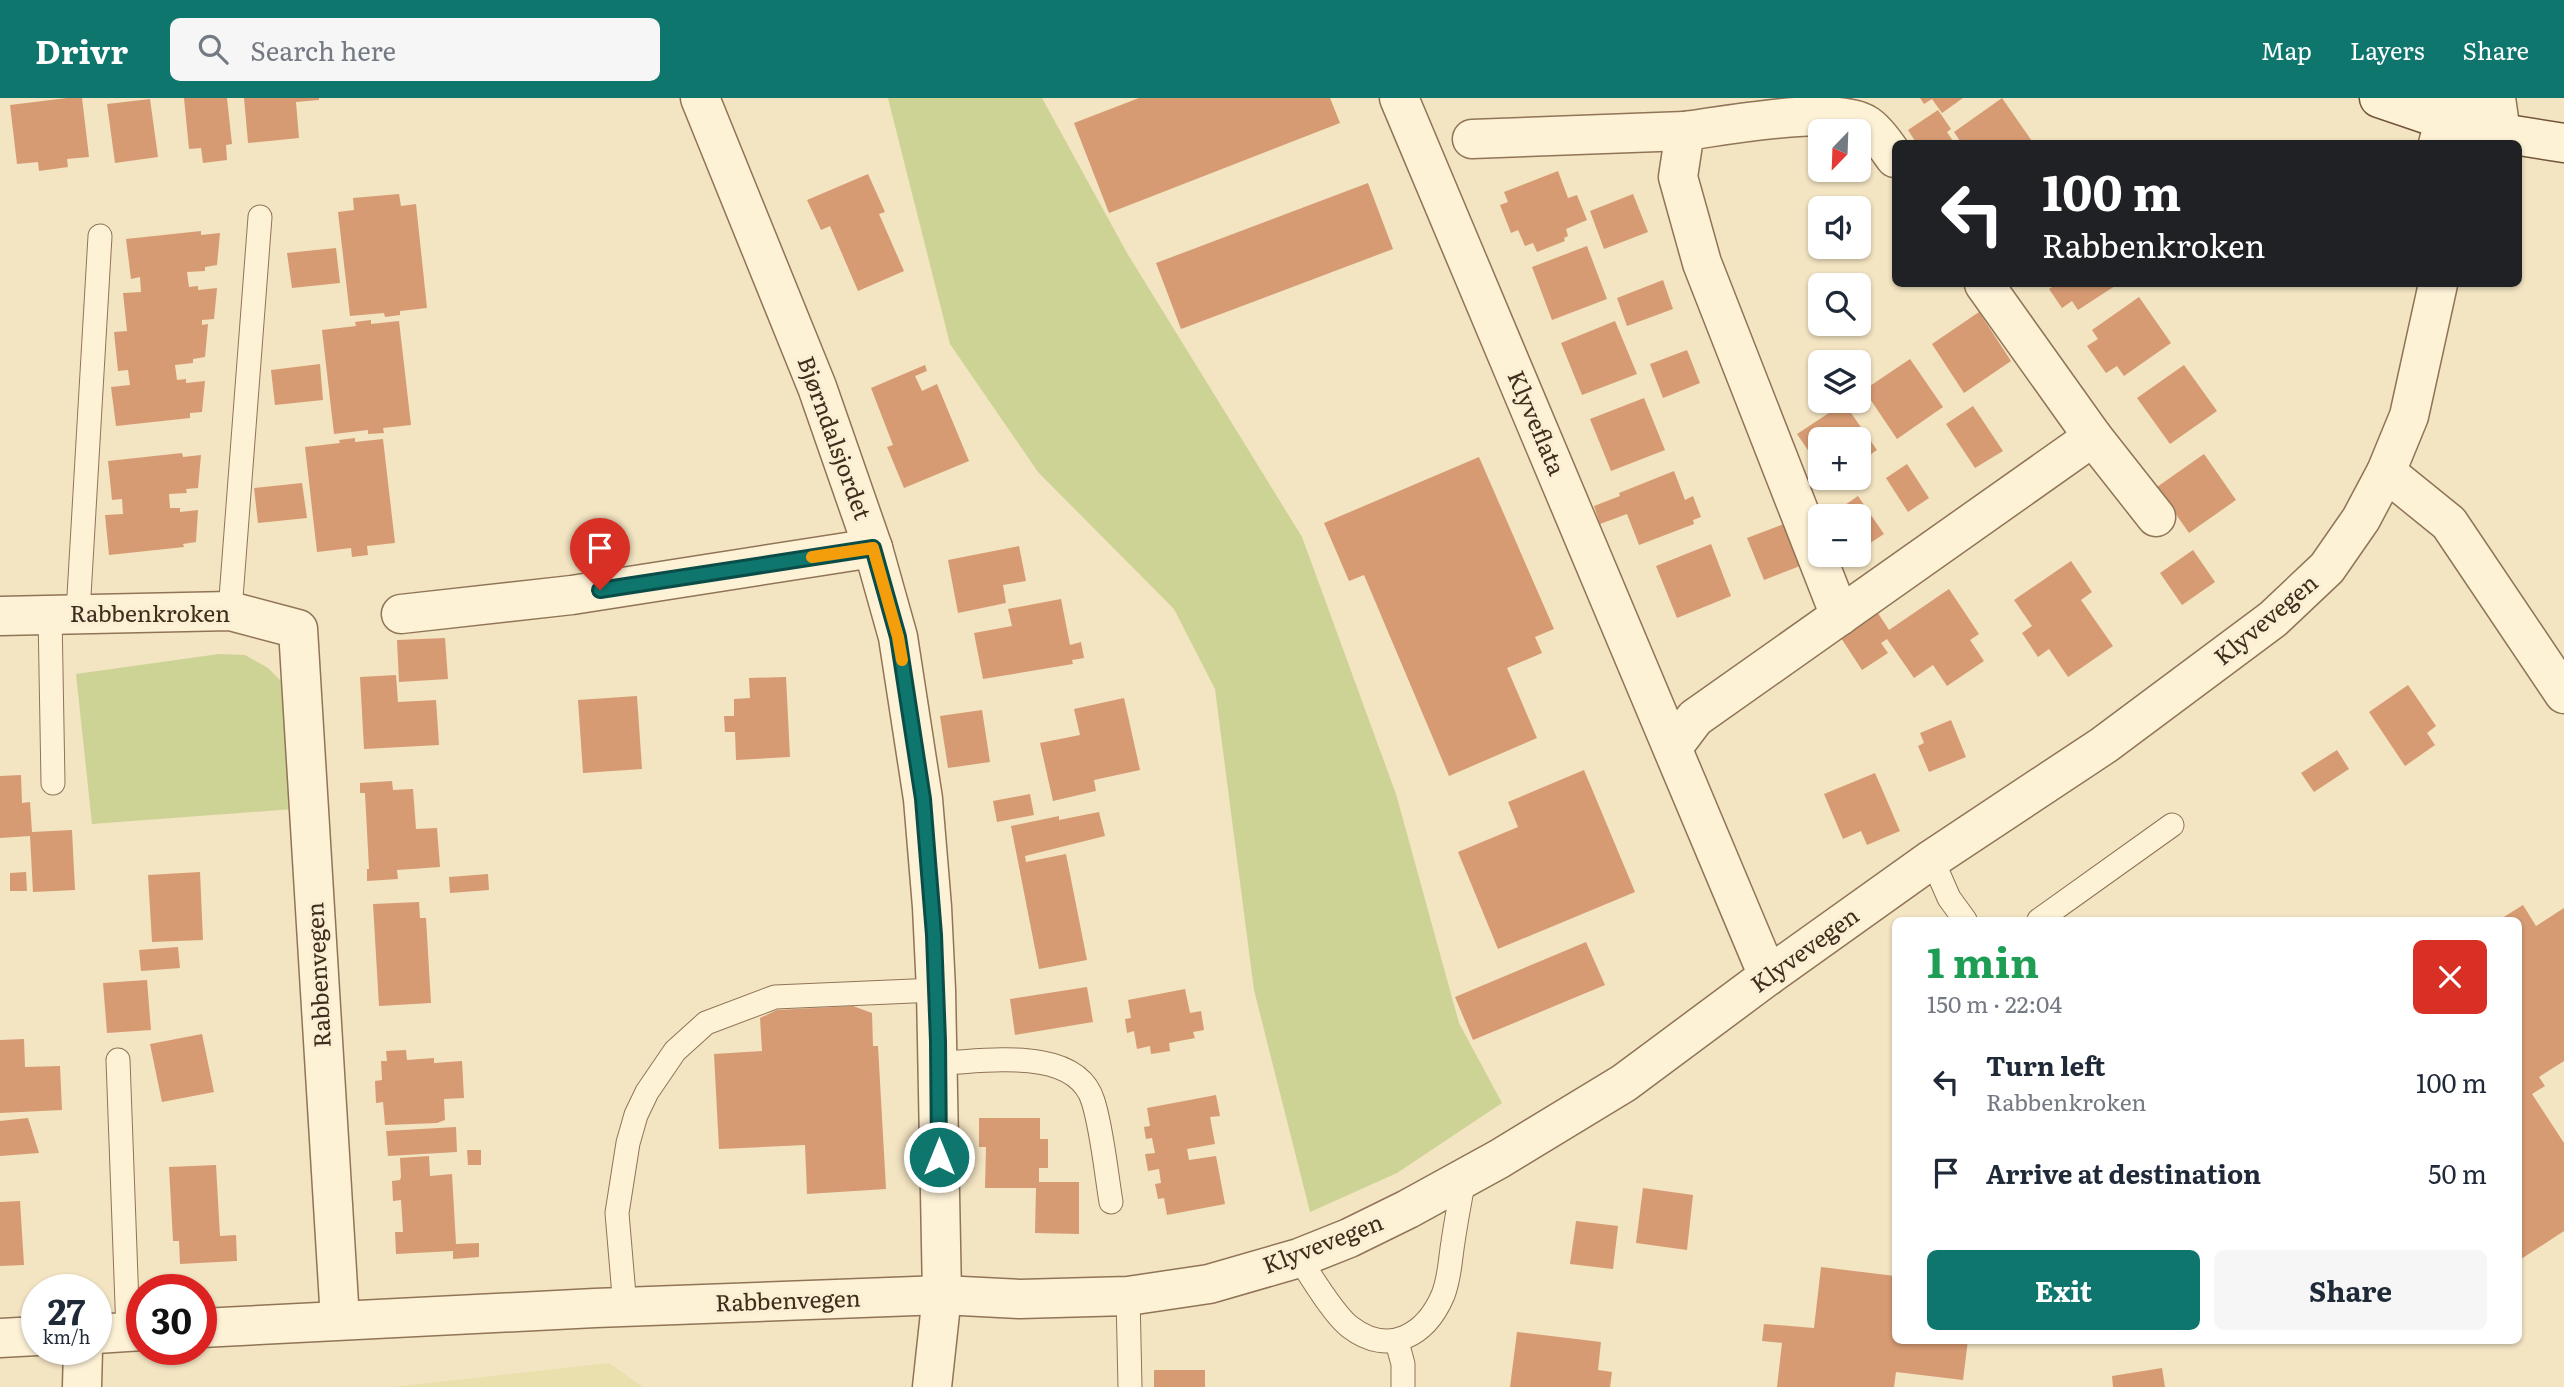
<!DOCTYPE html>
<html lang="en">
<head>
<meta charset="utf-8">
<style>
	:root { --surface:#fff; --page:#f6f6f7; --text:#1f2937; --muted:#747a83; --accent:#0f766e }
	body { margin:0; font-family:Literata,serif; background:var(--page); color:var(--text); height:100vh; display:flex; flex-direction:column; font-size:26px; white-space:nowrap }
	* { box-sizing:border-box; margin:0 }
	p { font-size:23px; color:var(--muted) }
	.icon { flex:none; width:38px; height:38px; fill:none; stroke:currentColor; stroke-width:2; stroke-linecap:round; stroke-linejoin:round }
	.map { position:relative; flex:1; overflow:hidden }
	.details { position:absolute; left:1892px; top:819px; width:630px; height:427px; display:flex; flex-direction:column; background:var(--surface); border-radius:10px; box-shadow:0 2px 5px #0004 }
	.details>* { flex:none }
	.guide { position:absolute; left:1892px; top:42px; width:630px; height:147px; border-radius:10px; box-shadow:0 2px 5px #0004; background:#202124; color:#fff; overflow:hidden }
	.needle { width:46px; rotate:203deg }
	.fabs { position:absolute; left:1808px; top:21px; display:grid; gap:14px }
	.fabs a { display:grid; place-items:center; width:63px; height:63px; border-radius:10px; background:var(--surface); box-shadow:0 2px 5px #0004; font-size:35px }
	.speed { position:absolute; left:21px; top:1176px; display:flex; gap:14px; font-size:35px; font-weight:700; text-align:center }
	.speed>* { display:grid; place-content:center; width:91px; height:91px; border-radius:50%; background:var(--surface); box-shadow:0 2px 5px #0004; line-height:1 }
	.speed small { font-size:18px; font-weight:400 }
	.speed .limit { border:10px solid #d22; background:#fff; color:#111 }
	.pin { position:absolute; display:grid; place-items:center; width:60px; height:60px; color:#fff; margin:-72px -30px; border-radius:50% 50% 50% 0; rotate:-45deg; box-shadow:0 0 7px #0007 }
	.pin .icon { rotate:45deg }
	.me { position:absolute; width:77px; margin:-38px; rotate:0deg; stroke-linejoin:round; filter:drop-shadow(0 0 5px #0008) }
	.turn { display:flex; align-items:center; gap:24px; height:147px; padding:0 35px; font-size:32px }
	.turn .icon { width:91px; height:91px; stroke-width:2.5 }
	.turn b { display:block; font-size:49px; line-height:60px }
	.round { display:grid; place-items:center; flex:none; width:74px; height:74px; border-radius:10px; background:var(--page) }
	.head { display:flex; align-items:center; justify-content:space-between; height:119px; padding:0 35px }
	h1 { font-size:42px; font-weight:700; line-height:52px; color:#1e9e55 }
	.button { display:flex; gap:14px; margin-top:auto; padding:14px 35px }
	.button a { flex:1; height:80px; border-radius:10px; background:var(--accent); color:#fff; font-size:28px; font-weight:700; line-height:80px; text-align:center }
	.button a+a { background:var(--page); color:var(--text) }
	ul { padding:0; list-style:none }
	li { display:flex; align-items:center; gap:21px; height:91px; padding:0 35px }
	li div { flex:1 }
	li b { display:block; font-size:26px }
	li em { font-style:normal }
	header { display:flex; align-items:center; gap:42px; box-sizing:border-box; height:98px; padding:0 35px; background:var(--accent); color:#fff }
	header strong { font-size:33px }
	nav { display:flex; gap:38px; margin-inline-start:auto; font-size:24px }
	.search { width:490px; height:63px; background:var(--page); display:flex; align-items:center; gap:18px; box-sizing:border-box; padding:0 24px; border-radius:10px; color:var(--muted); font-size:26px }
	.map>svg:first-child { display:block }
	.farmland { fill:#eae0ae }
	.green { fill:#cdd394 }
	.building { fill:#d69b73 }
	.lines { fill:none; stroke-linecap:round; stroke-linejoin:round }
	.service-casing { stroke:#907456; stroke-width:25 }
	.minor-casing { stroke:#907456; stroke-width:41 }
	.secondary-casing { stroke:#72553a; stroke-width:41 }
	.service { stroke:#fdf1d6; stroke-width:23 }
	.minor { stroke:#fdf1d6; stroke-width:38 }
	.secondary { stroke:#fdf1d6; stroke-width:38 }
	.route-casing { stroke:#0a4d48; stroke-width:18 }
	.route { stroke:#0f766e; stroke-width:12 }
	.slow { stroke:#f59e0b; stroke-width:12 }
	.labels { text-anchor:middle; stroke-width:6; stroke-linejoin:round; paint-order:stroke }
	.street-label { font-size:23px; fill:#3e2c1c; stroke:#faeed3 }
</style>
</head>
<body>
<header>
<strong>Drivr</strong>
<div class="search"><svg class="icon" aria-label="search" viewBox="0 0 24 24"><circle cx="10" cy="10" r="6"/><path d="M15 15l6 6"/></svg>Search here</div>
<nav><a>Map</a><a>Layers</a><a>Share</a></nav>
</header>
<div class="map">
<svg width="2564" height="1289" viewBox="0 0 2564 1289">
	<rect width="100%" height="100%" fill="#f3e4c2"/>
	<path class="farmland" d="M609,1265l34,24h-251z"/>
	<g class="green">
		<path d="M888,0h154l85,155 175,284 94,257 63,229 43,80 -105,70 -87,39 -56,-222 -39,-301 -41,-80 -136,-137 -88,-128z"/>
		<path d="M219,556l26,1 23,13 15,15 10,126 -201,15 -16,-150z"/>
	</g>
	<g class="building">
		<path d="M67,0h15l7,59 -22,2 1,8 -29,4 -1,-9 -21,2 -7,-59z"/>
		<path d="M184,0h43l5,46 -6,1 1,15 -24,3 -2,-15 -12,1z"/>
		<path d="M244,0h75v2l-23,2 3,36 -51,5z"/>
		<path d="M1139,0h191l10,25 -231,90 -35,-90z"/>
		<path d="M1920,0h43l-21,15 -10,-14 -8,5z"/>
		<path d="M2002,0l32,46h-72l-8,-12z"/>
		<path d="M150,1l8,58 -43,6 -8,-59z"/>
		<path d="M1938,12l13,19 -4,3 8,12h-38l-9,-14z"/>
		<path d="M1558,73l10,27 9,-3 10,25 -21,9 2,7 -4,2 1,3 -28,11 -4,-9 -8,3 -7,-16 -7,3 -11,-28 8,-3 -4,-10z"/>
		<path d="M868,76l17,38 -6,2 25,57 -46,20 -28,-65 -9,4 -14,-30z"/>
		<path d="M1368,85l25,66 -212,80 -25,-66z"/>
		<path d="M399,96l2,12 15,-2 11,104 -27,3v4l-15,2 -1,-4 -34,3 -12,-104 16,-2 -1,-12z"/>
		<path d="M1633,96l15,38 -44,17 -14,-38z"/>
		<path d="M201,133v4l19,-2 -3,32 -12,2v4l-18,1 2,15 9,-1v4l19,-2 -3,31 -12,1v5l6,-1 -3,33 -12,2v4l-18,2 2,15 9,-1v4l19,-2 -3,31 -12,1v5l-74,8 -5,-39 19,-2 -2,-15 -10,1 -4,-39 13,-1 -4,-38 18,-1 -1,-15 -9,2 -5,-40z"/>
		<path d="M1587,148l20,53 -55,21 -20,-53z"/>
		<path d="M336,150l4,35 -48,5 -5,-35z"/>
		<path d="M1663,182l10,29 -46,17 -10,-28z"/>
		<path d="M2057,186h61l-40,26 -6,-9 -10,7 -13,-19z"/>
		<path d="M2139,199l32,46 -47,33 -7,-10 -11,7 -19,-27 11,-7 -6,-9z"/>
		<path d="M1979,214l32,49 -47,32 -32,-49z"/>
		<path d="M371,222v4l28,-3 12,104 -28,3 1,5 -16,1v-4l-34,4 -12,-104 34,-4 -1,-4z"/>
		<path d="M1615,223l22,53 -55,21 -21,-52z"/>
		<path d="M1687,252l13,33 -37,15 -13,-34z"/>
		<path d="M1910,261l33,48 -46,32 -33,-49z"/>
		<path d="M320,266l3,36 -48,5 -4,-35z"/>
		<path d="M925,267l2,6 -12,5 7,15 15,-7 32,77 -65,27 -17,-41 6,-2 -22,-57z"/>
		<path d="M2184,267l33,46 -47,33 -33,-46z"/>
		<path d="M1644,300l21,52 -54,21 -21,-52z"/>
		<path d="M1844,305l33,47 -19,13v-24h-38v29l-23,-34z"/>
		<path d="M1973,308l30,45 -28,17 -29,-44z"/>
		<path d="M355,340v4l28,-3 12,104 -28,3 1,9 -16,2 -1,-9 -34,4 -12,-105 35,-4 -1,-3z"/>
		<path d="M182,355l1,4 18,-2 -3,33 -12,1 1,4 -18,1 1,14h10v4l18,-2 -2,32 -13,2 1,3 -75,8 -4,-40 18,-1 -1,-15 -10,1 -4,-39z"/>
		<path d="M2204,356l32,46 -47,33 -32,-46z"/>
		<path d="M1479,359l75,172 -19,8 7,16 -35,15 30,70 -88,38 -85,-201 -15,6 -25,-58z"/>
		<path d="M1907,366l22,34 -21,14 -22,-34z"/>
		<path d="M1674,373l11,29 8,-4 8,21 -8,3 1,4 -55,21 -12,-31 -27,10 -6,-18 26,-10 -1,-3z"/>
		<path d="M1826,380h32l-19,12 -7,-9 -2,2z"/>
		<path d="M302,385l5,35 -49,5 -4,-35z"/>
		<path d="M1858,398l26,38 -26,17v-35h-29z"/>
		<path d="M1784,426l16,42 -36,14 -17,-42z"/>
		<path d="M1711,446l20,52 -54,22 -21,-52z"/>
		<path d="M1019,448l7,35 -23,4 3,18 -48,10 -10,-53z"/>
		<path d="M2193,452l22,32 -33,23 -22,-32z"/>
		<path d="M2071,463l21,31 -11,8 32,46 -45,31 -19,-28 -11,8 -16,-24 10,-7 -18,-26z"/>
		<path d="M1949,491l30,45 -9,6 14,21 -37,25 -14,-21 -19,13 -27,-39 -6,4 7,10 -26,17 -23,-35 37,-25 13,20z"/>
		<path d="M1061,501l9,46 11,-3 3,16 -12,2 1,4 -90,15 -9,-46 38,-7 -4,-17z"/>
		<path d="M445,540l3,41 -49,3 -2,-42z"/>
		<path d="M396,577l2,27 38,-2 3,45 -75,4 -4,-72z"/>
		<path d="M786,579l4,80 -54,3 -1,-28h-10l-1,-16h10v-17l16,-1 -1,-20z"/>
		<path d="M2408,587l28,41 -9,7 8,12 -30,21 -36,-54z"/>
		<path d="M637,598l5,73 -59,4 -5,-73z"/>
		<path d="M1124,600l16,72 -46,10 2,11 -43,10 -13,-58 40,-8 -6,-26z"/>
		<path d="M982,612l8,52 -42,6 -8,-52z"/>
		<path d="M1951,622l15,37 -37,15 -11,-26 6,-3 -4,-10z"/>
		<path d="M2337,652l12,19 -35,23 -13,-19z"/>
		<path d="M1584,672l51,122 -137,57 -40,-97 60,-25 -10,-25z"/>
		<path d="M1875,675l25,58 -33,14 -6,-14 -18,8 -19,-45z"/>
		<path d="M21,677l1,28 8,-1 2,30 40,-2 3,60 -42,2 -3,-56 -30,2v-62z"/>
		<path d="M392,683l1,9 20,-1 3,40 21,-1 3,39 -43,3 1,9 -31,2v-12h2l-4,-76h-5v-10z"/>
		<path d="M1030,696l4,21 -37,7 -4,-21z"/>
		<path d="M1099,714l6,24 -80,20 1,6 40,-8 21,106 -48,9 -28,-143 48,-10v4z"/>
		<path d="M26,774l1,19h-17v-18z"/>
		<path d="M200,774l3,68 -51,2 -4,-67z"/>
		<path d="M488,776l1,16 -39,3 -1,-16z"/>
		<path d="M419,804l1,16h6l5,85 -52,3 -6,-102z"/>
		<path d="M2523,807l13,21 28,-18v153l-25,16 6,9 -13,8 32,49v88l-46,30v-341h-19z"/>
		<path d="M1586,844l19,43 -132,55 -18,-43z"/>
		<path d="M178,849l2,21 -39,3 -2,-21z"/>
		<path d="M147,882l4,50 -44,3 -4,-50z"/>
		<path d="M1087,889l6,35 -78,13 -5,-36z"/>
		<path d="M1185,891l5,24 11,-2 3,19 -11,2 2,6 -26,5 1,8 -19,3 -1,-8 -13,3 -3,-18 -7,2 -2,-14 6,-1 -3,-18z"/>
		<path d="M853,908l19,7 1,33h5l8,143 -79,5 -2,-49 -86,4 -5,-95 48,-3 -2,-33 17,-8z"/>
		<path d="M202,936l12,58 -52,10 -12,-58z"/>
		<path d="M24,941l1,28 35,-1 2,44 -62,3v-73z"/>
		<path d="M406,952l1,10 27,-2v5l28,-2 2,37 -20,1 1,21 -8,3 -52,2 -2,-23 -7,1 -1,-22 7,-1 -1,-19h6l-1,-10z"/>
		<path d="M1216,997l4,21 -10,1 5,27 -28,5 2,11 27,-4 9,48 -58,11 -3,-17 -6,1 -3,-15 6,-1 -2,-14 -11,2 -3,-17 10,-1 -3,-15 -6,1 -2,-12 6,-1 -3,-18z"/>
		<path d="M28,1020l11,35 -39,3v-35z"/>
		<path d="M979,1020h61v21h8v29h-9v14h40v52l-44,-1 1,-45h-51l1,-41h-7z"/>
		<path d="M456,1029l1,25 -69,4 -2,-25z"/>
		<path d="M467,1052h14v15h-13z"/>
		<path d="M429,1058l1,20 22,-2 4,70 23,-1v14l-26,2v-8l-57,3 -1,-22h8l-2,-32 -8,1 -1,-20 8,-1 1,-3 -1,-19z"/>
		<path d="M216,1067l4,71 16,-1 1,26 -57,3 -1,-23h-6l-4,-74z"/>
		<path d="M1643,1090l50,7 -6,55 -51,-7z"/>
		<path d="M20,1103l4,64 -24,1v-64z"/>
		<path d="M1576,1123l42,5 -5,43 -43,-5z"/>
		<path d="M1821,1169l74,9v64h73l-5,40 -67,-8 -2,15h-117l5,-44 -20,-2 2,-17 50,4z"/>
		<path d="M1517,1234l84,10 -3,28 14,2 -2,15h-100z"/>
		<path d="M2162,1270l3,19h-52l-1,-11z"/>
		<rect x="1154" y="1272" width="51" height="17"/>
	</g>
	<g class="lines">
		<g class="service-casing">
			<g id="service">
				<path d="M230,513l30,-394"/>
				<path d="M78,515l22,-377"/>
				<path d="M50,516l3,169"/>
				<path d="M1932,761l17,39 16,22"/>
				<path d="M2039,822l133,-95"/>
				<path d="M118,962l10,272"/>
				<path d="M939,965c45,-1 137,-18 154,38 9,28 13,71 18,101"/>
				<path d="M1299,1160c11,17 35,57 51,69 39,30 76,8 93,-32 7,-18 7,-35 10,-53 3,-21 7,-42 11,-63"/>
				<path d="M1128,1198l2,91"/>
				<path d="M625,1209l-8,-94 11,-70 8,-28 11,-23 28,-41 31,-28 69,-26 161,-7"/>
				<path d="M1397,1244l6,22v23"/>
			</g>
		</g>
		<g class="minor-casing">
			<g id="minor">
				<path d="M700,0l117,289 56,161 25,89 25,162 9,108 4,83 6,305 -10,92"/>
				<path d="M1399,0l369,878"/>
				<path d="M2496,0l5,35 -2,11"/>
				<path d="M1472,41l213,-8"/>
				<path d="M2438,46l6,-24 23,-22"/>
				<path d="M2093,339l63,80"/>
				<path d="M2386,374l63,51 115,171"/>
				<path d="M401,516l171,-19 301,-47"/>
				<path d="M0,518l230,-5 68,18 42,691"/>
				<path d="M1840,518l-138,-353 -24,-86 7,-46c39,-5 153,-27 182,-6 11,8 20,22 28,33"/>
				<path d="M1673,649l22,-29 398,-281 -109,-153"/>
				<path d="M201,1230l394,-20 347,-13 78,4 108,-3 81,-12 90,-26 50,-20 59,-29 91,-50 125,-76 144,-107 164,-117 172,-114 169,-126 54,-51 34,-49 25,-47 23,-56 29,-132"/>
				<path d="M96,1236l46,-3"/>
				<path d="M0,1240l37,-2"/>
				<path d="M82,1289l1,-38"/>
			</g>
		</g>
		<g class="secondary-casing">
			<path id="secondary" d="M2379,0l65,22 57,13 63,10"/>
		</g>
		<use href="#service" class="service"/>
		<use href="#minor" class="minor"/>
		<use href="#secondary" class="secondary"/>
	</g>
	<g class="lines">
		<g class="route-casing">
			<path id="route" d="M600,492l273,-42 25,89 25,162 11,136 4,106 1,116"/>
		</g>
		<use href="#route" class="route"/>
		<path class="slow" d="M812,459l61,-9 25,89 4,23"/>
	</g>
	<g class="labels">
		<g class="street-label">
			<text transform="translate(1536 325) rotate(67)" y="8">Klyveflata</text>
			<text transform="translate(834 340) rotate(70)" y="8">Bjørndalsjordet</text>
			<text x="150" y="524">Rabbenkroken</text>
			<text transform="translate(2266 522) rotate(-40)" y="8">Klyvevegen</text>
			<text transform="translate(1805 852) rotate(-36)" y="8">Klyvevegen</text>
			<text transform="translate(319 877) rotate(-93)" y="8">Rabbenvegen</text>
			<text transform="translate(1323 1146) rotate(-21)" y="8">Klyvevegen</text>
			<text transform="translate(788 1203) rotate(-2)" y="8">Rabbenvegen</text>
		</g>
	</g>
</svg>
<div class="fabs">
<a><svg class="needle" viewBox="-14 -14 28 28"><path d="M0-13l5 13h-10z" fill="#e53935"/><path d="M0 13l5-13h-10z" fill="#747a83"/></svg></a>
<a><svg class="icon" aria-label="sound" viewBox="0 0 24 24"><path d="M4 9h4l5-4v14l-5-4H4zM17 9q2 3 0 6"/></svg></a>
<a><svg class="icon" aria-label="search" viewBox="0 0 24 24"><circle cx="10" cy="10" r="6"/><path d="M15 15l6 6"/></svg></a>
<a><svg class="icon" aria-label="layers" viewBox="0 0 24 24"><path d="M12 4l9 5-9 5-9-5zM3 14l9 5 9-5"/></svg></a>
<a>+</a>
<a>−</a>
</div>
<div class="speed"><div>27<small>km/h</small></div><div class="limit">30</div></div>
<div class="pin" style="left:600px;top:492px;background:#d93025"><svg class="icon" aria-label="arrive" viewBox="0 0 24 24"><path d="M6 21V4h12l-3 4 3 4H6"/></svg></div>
<svg class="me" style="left:939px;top:1059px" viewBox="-20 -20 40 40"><circle r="17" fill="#0f766e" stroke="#fff" stroke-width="3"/><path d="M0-11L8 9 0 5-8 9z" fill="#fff"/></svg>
<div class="guide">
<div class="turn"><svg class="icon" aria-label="left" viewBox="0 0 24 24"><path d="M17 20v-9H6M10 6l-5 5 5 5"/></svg><div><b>100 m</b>Rabbenkroken</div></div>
</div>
<section class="details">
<div class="head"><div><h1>1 min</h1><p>150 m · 22:04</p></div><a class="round" style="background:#d93025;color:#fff"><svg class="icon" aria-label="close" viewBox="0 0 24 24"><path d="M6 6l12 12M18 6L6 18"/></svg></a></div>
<ul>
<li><svg class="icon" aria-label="left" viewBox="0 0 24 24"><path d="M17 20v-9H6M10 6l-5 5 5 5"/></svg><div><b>Turn left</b><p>Rabbenkroken</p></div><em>100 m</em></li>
<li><svg class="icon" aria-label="arrive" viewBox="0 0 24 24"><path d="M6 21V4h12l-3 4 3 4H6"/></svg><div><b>Arrive at destination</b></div><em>50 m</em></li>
</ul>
<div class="button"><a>Exit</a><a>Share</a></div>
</section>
</div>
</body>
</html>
